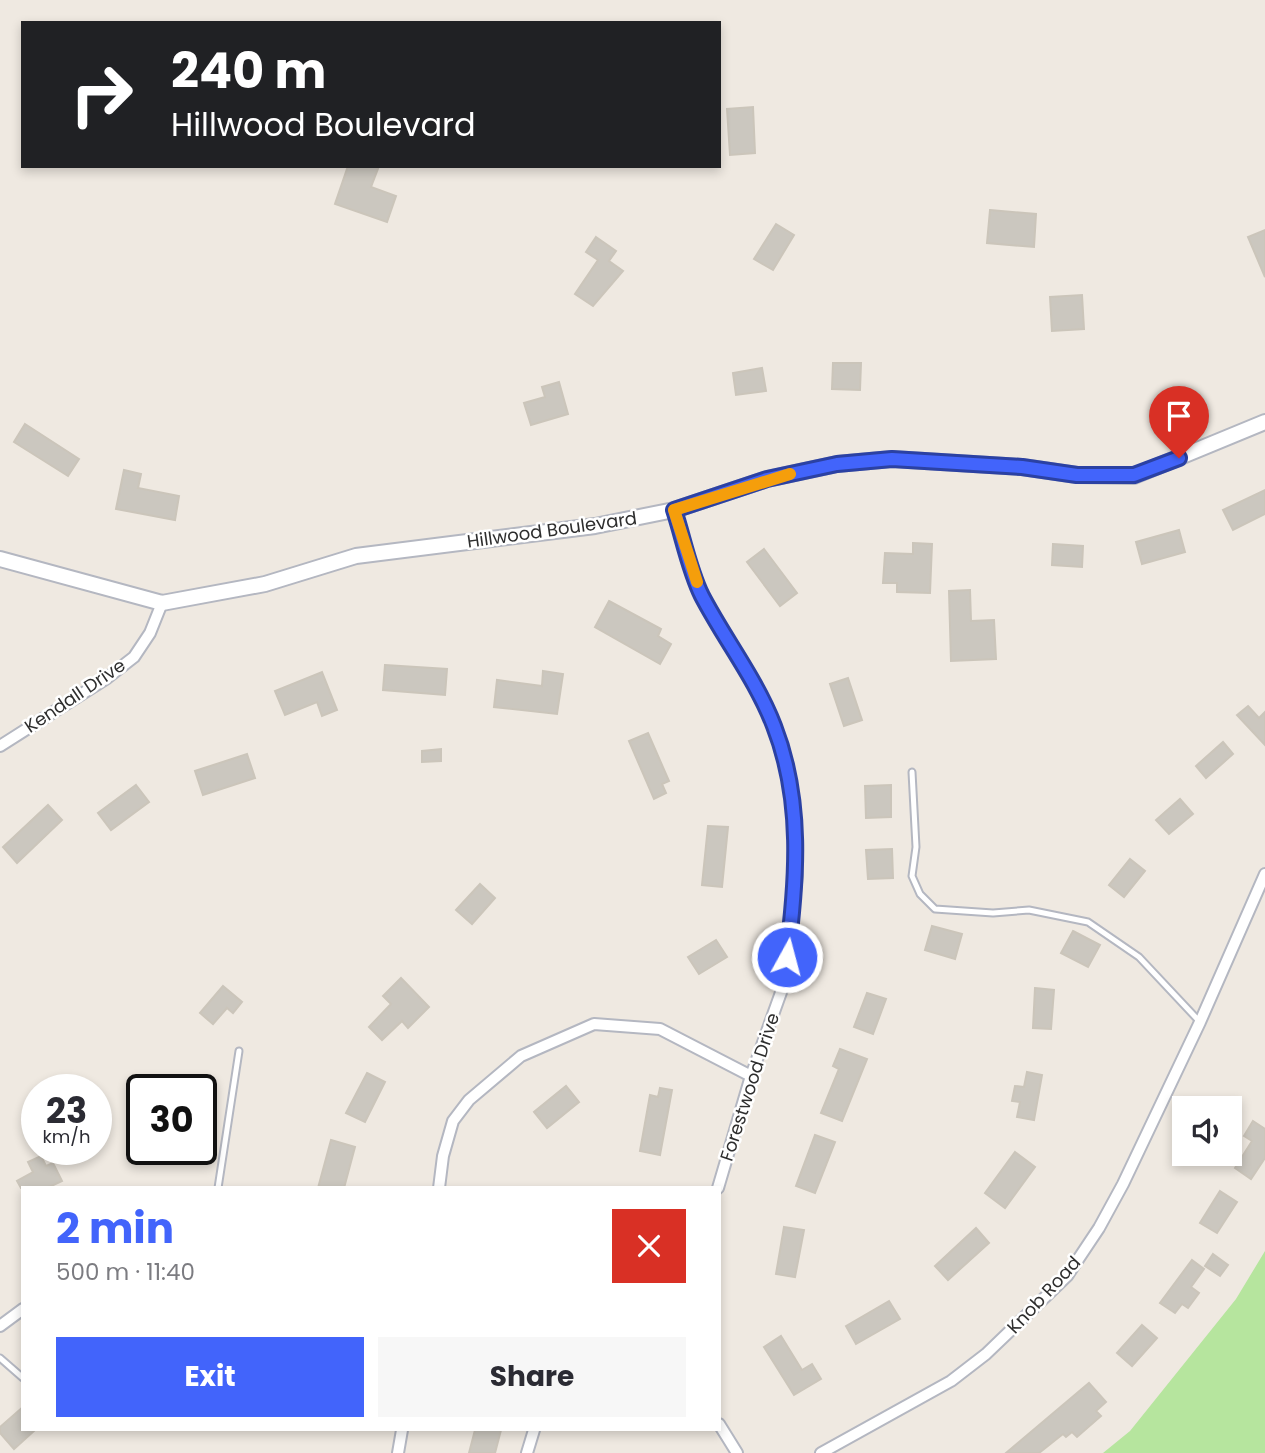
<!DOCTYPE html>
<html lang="en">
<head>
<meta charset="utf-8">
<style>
	:root { --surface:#fff; --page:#f7f7f7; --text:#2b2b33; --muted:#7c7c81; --accent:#4264fb }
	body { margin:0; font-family:Poppins,sans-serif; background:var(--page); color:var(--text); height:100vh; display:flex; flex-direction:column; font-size:26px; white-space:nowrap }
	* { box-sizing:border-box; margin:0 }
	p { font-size:23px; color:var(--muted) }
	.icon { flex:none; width:38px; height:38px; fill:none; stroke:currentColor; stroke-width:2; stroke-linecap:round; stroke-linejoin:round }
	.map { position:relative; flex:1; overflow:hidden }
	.details { position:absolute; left:21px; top:1186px; width:700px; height:245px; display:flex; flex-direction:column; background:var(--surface); border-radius:0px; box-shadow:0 4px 10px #0003 }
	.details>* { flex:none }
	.hud { position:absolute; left:21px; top:21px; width:700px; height:147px; border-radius:0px; box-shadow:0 4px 10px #0003; background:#202124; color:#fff; overflow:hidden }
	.tools { position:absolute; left:1172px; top:1096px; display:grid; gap:14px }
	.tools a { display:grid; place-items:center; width:70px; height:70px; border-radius:0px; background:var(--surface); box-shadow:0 4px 10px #0003; font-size:35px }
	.speed { position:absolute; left:21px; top:1074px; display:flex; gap:14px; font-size:35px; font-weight:700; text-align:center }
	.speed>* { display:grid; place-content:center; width:91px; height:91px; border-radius:50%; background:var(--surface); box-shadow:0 4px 10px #0003; line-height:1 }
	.speed small { font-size:18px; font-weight:400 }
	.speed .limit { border:4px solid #111; border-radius:10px; background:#fff; color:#111 }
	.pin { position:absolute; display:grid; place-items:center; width:60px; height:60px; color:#fff; margin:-72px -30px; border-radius:50% 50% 50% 0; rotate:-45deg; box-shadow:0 0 7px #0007 }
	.pin .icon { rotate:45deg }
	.me { position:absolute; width:77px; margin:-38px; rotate:7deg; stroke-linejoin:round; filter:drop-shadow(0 0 5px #0008) }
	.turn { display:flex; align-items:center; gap:24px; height:147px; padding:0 35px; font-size:32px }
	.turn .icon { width:91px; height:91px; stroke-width:2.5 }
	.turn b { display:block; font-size:49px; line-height:60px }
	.round { display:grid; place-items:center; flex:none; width:74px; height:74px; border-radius:0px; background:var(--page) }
	.headline { display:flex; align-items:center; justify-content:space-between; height:119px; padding:0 35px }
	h1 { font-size:42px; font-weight:700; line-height:52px; color:var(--accent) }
	.button { display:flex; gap:14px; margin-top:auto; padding:14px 35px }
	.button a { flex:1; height:80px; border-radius:0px; background:var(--accent); color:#fff; font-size:28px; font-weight:700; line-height:80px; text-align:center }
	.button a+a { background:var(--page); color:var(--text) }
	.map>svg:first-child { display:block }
	.green { fill:#b6e59e }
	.building { fill:#cbc7bf; stroke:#cbc5ba; stroke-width:2 }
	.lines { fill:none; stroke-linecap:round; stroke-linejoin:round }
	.lane-casing { stroke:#b4b7c1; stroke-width:9 }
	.street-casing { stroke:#b4b7c1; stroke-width:14 }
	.secondary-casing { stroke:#b4b7c1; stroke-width:18 }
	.lane { stroke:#fff; stroke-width:5 }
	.street { stroke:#fff; stroke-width:10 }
	.secondary { stroke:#fff; stroke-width:14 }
	.route-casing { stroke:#2b41a3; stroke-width:18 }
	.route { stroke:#4264fb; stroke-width:12 }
	.slow { stroke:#f59e0b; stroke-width:12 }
	.labels { text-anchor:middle; stroke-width:5; stroke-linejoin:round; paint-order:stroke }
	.street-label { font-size:18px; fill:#2e2e2e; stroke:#fff }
</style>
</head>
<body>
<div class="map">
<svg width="1265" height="1453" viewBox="0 0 1265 1453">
	<rect width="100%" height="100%" fill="#efe9e1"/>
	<path class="green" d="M1265,1251v202h-162l27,-22 106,-132z"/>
	<g class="building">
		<path d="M753,107l2,46 -25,2 -3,-46z"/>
		<path d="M348,166h31l-8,21 25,9 -9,26 -52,-18z"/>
		<path d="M990,210l46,4 -2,33 -47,-4z"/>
		<path d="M776,224l18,11 -21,35 -19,-11z"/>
		<path d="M1265,230v47l-17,-40z"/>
		<path d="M596,237l20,14 -7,10 14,10 -30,35 -18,-12 23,-34 -12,-8z"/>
		<path d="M1082,295l2,34 -32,2 -2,-34z"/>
		<path d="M833,363h28l-1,27 -28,-1z"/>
		<path d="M762,368l4,23 -30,4 -3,-22z"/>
		<path d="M559,382l9,32 -37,11 -7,-22 21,-6 -3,-10z"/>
		<path d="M25,424l54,35 -11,17 -54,-34z"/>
		<path d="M124,470l17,4 -3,14 41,8 -4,24 -59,-11z"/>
		<path d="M1265,490v24l-32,16 -10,-20z"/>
		<path d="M1179,530l6,22 -43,12 -6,-22z"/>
		<path d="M913,543l19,1 -2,49 -33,-1v-9h-14l2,-30 28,1z"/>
		<path d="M1053,544l30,2 -1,21 -30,-2z"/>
		<path d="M764,549l33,44 -17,13 -33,-44z"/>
		<path d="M970,590l1,31 23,-1 2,39 -45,2 -2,-70z"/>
		<path d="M609,601l52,28 -3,7 13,8 -11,20 -65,-37z"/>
		<path d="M385,665l62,4 -2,26 -62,-5z"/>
		<path d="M543,671l20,3 -6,40 -63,-7 3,-27 45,6z"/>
		<path d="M322,672l15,38 -15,6 -5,-14 -32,13 -10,-24z"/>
		<path d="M848,678l14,42 -18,6 -14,-42z"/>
		<path d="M1248,706l11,12 6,-6v33l-28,-30z"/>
		<path d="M648,733l21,48 -7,3 4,9 -12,6 -25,-58z"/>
		<path d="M1223,742l10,12 -27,24 -10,-12z"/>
		<path d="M441,749v12l-19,1v-11z"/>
		<path d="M247,754l8,24 -52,17 -8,-24z"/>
		<path d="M136,785l13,17 -38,28 -13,-17z"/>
		<path d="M891,785v32l-25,1 -1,-32z"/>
		<path d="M1180,799l13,15 -24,20 -13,-14z"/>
		<path d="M48,805l14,15 -45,43 -14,-16z"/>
		<path d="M708,826l20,1 -6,60 -20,-2z"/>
		<path d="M892,849l1,29 -25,1 -2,-29z"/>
		<path d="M1130,859l15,12 -21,26 -15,-12z"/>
		<path d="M480,884l15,14 -23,26 -16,-14z"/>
		<path d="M932,926l30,8 -7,25 -30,-9z"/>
		<path d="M1073,931l27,14 -12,22 -27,-14z"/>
		<path d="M716,940l11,17 -28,17 -11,-17z"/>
		<path d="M401,978l28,29 -21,21 -6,-7 -20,19 -13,-13 22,-23 -8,-8z"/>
		<path d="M223,986l19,16 -9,11 -6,-5 -14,16 -13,-11z"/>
		<path d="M1035,988l19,2 -3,39 -18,-1z"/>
		<path d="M867,993l19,6 -13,35 -19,-7z"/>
		<path d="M840,1049l27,10 -25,62 -21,-8 18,-44 -6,-3z"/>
		<path d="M1027,1072l15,3 -8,45 -17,-3 3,-15 -8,-1 3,-15 9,1z"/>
		<path d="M367,1073l18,9 -20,40 -19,-9z"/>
		<path d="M566,1086l13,16 -32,26 -13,-16z"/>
		<path d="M660,1088l12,2 -12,65 -20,-4 10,-56 8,2z"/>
		<path d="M1253,1121l12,8v29l-14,21 -16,-11 17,-27 -8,-5z"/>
		<path d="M815,1135l20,7 -20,51 -19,-7z"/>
		<path d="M331,1140l24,7 -11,41h-26z"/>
		<path d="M1015,1152l20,15 -30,41 -20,-15z"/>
		<path d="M41,1156l5,10 7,-3 9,18 -15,7h-26l-4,-7 16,-9 -5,-10z"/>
		<path d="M1220,1191l17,11 -20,31 -17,-10z"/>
		<path d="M784,1227l20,3 -9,47 -19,-3z"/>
		<path d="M976,1228l13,15 -41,37 -13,-14z"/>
		<path d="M1213,1254l15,11 -8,11 -15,-10z"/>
		<path d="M1192,1260l12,9 -13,18 8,6 -11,15 -6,-4 -7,9 -15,-10z"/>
		<path d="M889,1301l11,18 -44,25 -10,-18z"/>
		<path d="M1142,1325l15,13 -25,28 -15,-13z"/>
		<path d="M781,1336l21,34 10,-6 9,15 -27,16 -30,-48z"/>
		<path d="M1089,1383l17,19 -10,9 5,5 -24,21 -5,-5 -6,5 -3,-3 -24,19h-33z"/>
		<path d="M23,1407v23h12l-21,19 -14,-16v-6z"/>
		<path d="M475,1430h26l-6,23h-26z"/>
	</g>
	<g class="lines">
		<g class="lane-casing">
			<g id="lane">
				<path d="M912,772l4,75 -4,29 8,18 15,15 58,4 36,-3 59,12 51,35 61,65"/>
				<path d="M218,1188l21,-137"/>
				<path d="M0,1358l23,20"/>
			</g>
		</g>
		<g class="street-casing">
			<g id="street">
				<path d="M674,510l27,84 55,91 18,41 17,63 6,87 -13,108 -33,92 -33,112"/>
				<path d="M0,746l107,-68 27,-21 16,-24 12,-30"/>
				<path d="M439,1188l4,-32 10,-35 16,-21 52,-44 73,-32 66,5 91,47"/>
				<path d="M0,1326l23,-17"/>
				<path d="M719,1424l18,29"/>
				<path d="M398,1453l4,-23"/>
				<path d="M527,1453l7,-23"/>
				<path d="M821,1453l130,-72 35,-27 81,-78 32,-48 24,-44 77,-162 65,-148"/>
			</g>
		</g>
		<g class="secondary-casing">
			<path id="secondary" d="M0,559l162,44 103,-19 91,-28 239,-30 79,-16 93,-31 70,-15 55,-5 130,8 55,8 57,1 131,-54"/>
		</g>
		<use href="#lane" class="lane"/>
		<use href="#street" class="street"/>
		<use href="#secondary" class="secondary"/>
	</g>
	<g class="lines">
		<g class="route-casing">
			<path id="route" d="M787,957c10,-77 16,-157 -13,-231 -18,-47 -49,-86 -72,-130 -13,-26 -19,-59 -28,-86l93,-31 70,-15 55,-5 130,8 55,8h57l45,-17"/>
		</g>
		<use href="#route" class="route"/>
		<path class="slow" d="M697,582l-23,-72 116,-36"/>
	</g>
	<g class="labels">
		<g class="street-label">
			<text transform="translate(552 530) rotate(-8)" y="6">Hillwood Boulevard</text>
			<text transform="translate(75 696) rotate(-34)" y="6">Kendall Drive</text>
			<text transform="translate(750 1087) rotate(-72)" y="6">Forestwood Drive</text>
			<text transform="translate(1044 1295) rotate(-47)" y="6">Knob Road</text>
		</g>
	</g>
</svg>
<div class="tools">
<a><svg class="icon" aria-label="sound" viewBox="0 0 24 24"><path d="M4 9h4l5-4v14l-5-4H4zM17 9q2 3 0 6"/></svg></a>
</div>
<div class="speed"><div>23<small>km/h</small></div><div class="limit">30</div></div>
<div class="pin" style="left:1179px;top:458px;background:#d93025"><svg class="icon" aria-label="arrive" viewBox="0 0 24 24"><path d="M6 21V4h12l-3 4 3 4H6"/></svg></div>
<svg class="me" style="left:787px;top:957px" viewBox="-20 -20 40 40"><circle r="17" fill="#4264fb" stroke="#fff" stroke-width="3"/><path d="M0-11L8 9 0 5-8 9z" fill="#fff"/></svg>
<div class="hud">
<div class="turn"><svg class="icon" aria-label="right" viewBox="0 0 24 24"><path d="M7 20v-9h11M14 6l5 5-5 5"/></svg><div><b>240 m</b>Hillwood Boulevard</div></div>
</div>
<section class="details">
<div class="headline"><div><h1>2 min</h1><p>500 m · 11:40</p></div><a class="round" style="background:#d93025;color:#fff"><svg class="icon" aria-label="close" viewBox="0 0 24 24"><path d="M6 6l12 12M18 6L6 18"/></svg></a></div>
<div class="button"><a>Exit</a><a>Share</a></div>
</section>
</div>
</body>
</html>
